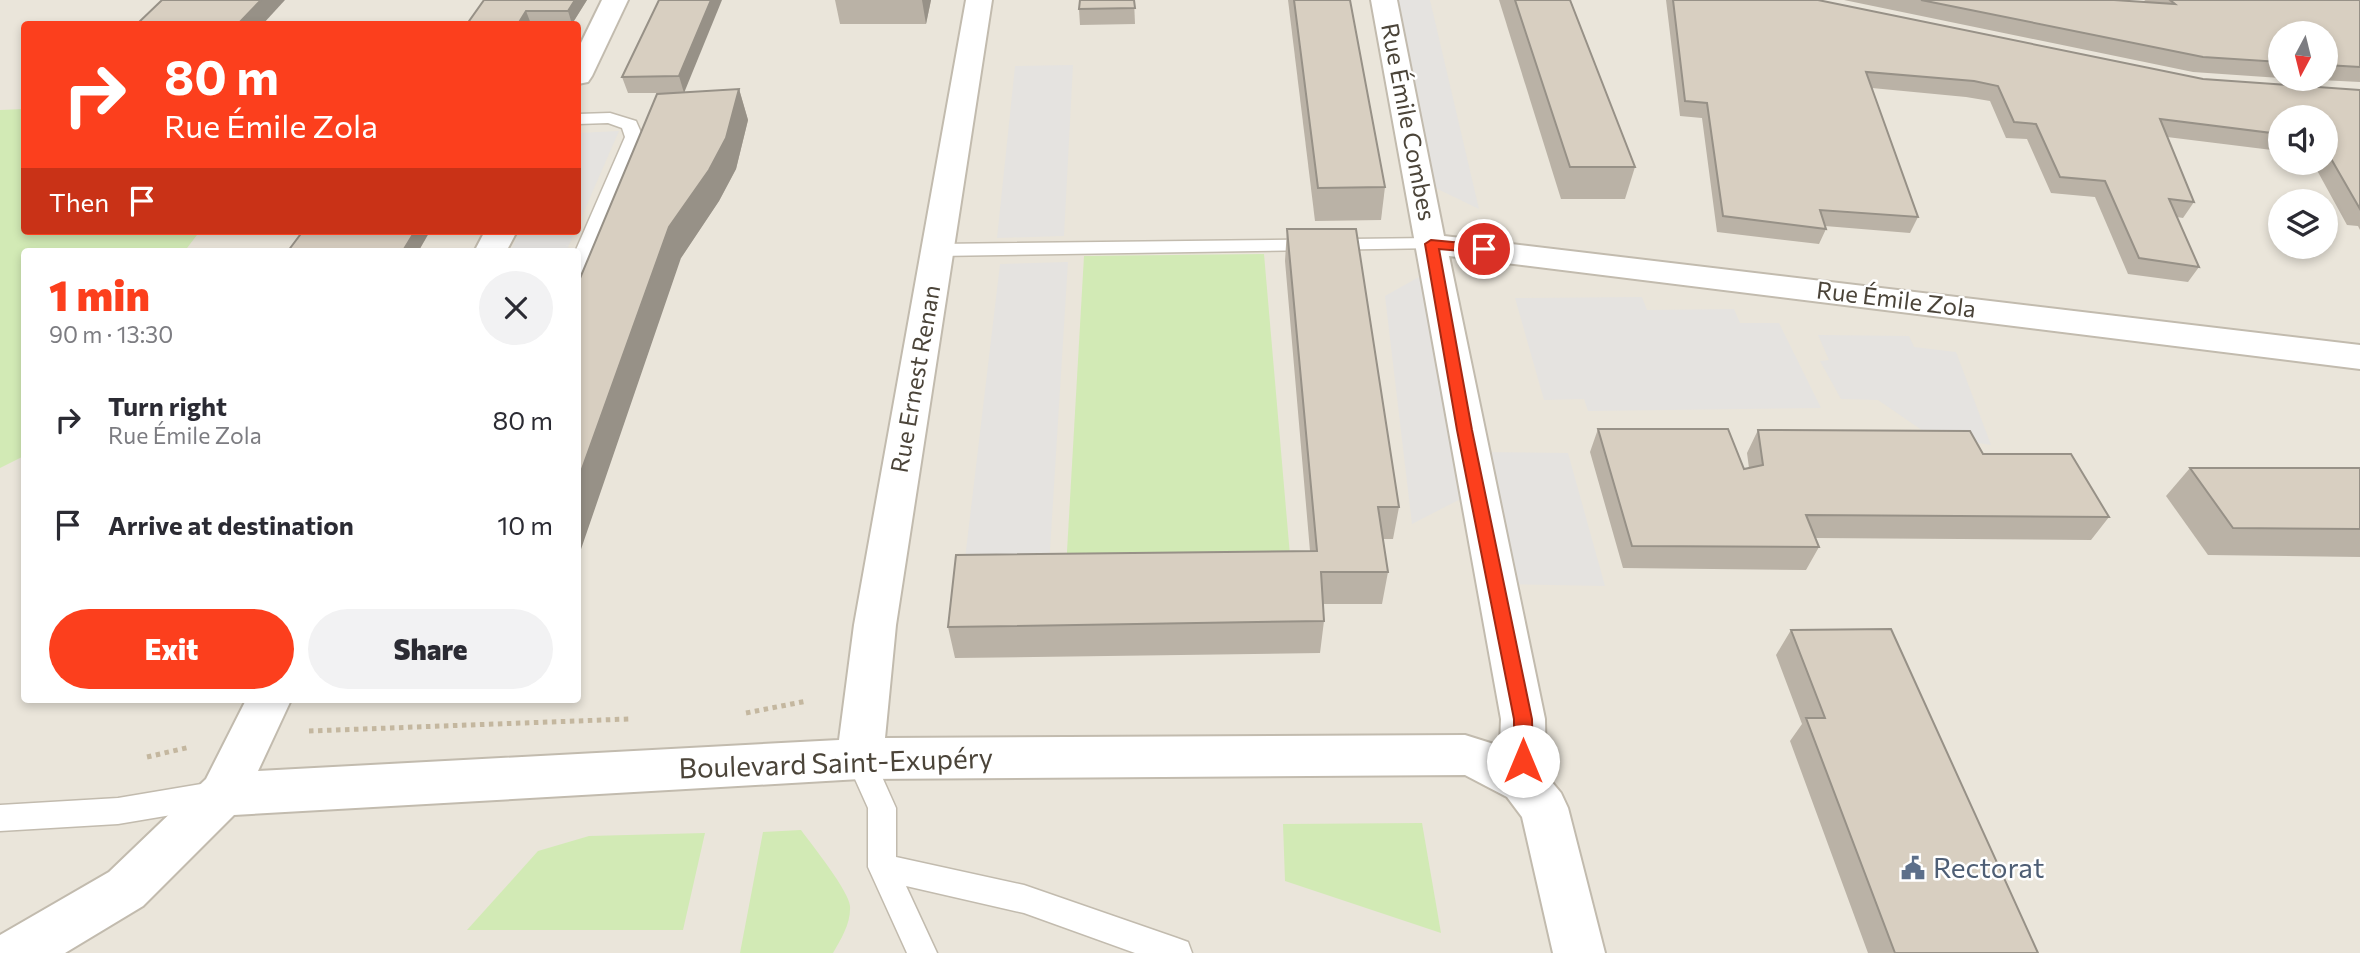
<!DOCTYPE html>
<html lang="en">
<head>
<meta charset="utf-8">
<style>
	:root { --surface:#fff; --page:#f2f2f3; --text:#2b2b33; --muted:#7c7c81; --accent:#fc3f1d }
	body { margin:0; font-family:Commissioner,sans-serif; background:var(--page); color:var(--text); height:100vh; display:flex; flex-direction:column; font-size:26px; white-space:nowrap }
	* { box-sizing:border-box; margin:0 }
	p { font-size:23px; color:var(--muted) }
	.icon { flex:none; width:38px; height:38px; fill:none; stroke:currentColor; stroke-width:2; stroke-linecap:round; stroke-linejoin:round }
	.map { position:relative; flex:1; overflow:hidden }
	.sheet { position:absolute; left:21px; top:248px; width:560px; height:455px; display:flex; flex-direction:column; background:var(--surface); border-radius:7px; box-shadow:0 4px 10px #0003 }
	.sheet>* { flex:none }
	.guide { position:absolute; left:21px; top:21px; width:560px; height:214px; border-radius:7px; box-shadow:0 4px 10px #0003; background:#fc3f1d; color:#fff; overflow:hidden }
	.needle { width:46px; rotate:187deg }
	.controls { position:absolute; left:2268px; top:21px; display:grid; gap:14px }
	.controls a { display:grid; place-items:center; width:70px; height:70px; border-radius:50%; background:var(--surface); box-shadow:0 4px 10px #0003; font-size:35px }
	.pin { position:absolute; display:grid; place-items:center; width:60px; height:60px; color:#fff; margin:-30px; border:4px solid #fff; border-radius:50%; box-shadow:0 2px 7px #0007 }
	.me { position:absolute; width:77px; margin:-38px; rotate:0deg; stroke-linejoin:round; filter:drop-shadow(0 0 5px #0008) }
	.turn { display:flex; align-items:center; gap:24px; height:147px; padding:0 28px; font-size:32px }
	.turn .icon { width:91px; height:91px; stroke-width:2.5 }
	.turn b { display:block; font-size:49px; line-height:60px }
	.then { display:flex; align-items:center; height:66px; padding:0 28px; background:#0003; gap:14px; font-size:26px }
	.round { display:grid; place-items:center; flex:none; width:74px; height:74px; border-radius:37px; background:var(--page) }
	.summary { display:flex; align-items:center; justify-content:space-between; height:119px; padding:0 28px }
	h1 { font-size:42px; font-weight:800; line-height:52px; color:var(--accent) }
	.button { display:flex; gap:14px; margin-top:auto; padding:14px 28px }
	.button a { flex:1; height:80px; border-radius:42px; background:var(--accent); color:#fff; font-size:28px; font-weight:800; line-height:80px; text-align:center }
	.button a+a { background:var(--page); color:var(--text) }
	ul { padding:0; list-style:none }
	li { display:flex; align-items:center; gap:21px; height:105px; padding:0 28px }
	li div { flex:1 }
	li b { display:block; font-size:26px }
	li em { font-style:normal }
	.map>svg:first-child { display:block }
	.residential { fill:#eae5da; fill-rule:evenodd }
	.green { fill:#d2eab5 }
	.parking { fill:#e5e3e0 }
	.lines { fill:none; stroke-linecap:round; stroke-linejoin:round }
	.service-casing { stroke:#c2bbae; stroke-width:3 }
	.minor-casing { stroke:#c2bbae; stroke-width:4 }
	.path { stroke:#c4b79f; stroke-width:5; stroke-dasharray:4.5 4.5; stroke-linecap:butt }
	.service { fill:#fff; fill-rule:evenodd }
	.minor { fill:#fff; fill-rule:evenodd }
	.wall { fill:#bab2a6 }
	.shaded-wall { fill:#979187 }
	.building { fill:#d8cfc1; stroke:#979187; stroke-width:2 }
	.route { fill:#fc3f1d; stroke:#a42913; stroke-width:2 }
	.labels { text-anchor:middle; stroke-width:5; stroke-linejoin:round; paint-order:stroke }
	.street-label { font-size:24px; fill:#4b4439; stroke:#fff }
	.near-street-label { font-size:28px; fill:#4b4439; stroke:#fff }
	.near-service-label { font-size:28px; fill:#4e5e75; stroke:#fff; text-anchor:start }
</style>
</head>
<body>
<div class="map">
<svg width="2360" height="953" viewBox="0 0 2360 953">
	<rect width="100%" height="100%" fill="#f6f3ec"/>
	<path class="residential" d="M0,0h2360v953h-2360zM24,24h554v207h-554zM2280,33h46v46h-46zM2280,117h46v46h-46zM2280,201h46v46h-46zM24,252h554v448h-554z"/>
	<g class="green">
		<path d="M24,109v122h176l-16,21h-160v204l-24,12v-358z"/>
		<path d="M1264,254l27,313 -225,2 18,-313z"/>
		<path d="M1422,823l19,110 -156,-52 -2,-57z"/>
		<path d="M801,830c11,15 48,61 49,76 1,17 -9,33 -17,47h-93l23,-121z"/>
		<path d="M705,833l-22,97h-216l71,-79 51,-15z"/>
	</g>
	<g class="parking">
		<path d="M1384,0h46l49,209 -60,-29z"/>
		<path d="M1073,65l-9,171 -67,2 18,-172z"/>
		<path d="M619,131l-41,94v-92z"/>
		<path d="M520,231h55l-9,21h-56z"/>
		<path d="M1068,262l-19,304 -85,1 36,-303z"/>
		<path d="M1435,268l34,184 99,1 37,133 -109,-2 -20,-93 -64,33 -27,-228z"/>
		<path d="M1642,297l5,13 87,-1 6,14h39l42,85 -233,3 -4,-12 -40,1 -29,-102z"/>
		<path d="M1818,335l91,1 5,11 42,5 35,93 -62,-10 -51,-35 -37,-1 -21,-38 9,-1z"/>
	</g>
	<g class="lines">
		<g class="service-casing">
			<g id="service">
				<path d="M610,113l26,8 7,16 -55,131 -3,4 -7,2v-22h-3l50,-115 -3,-9 -14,-5 -30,1v-10z"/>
				<path d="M1431,238l10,6 -3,4 -500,8 -7,-2 -3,-4 3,-4 7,-2z"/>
				<path d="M860,747l10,3 26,58v49l128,28 153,53 11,4 4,11h-57l-111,-40 -118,-27 31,67h-30l-39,-86v-59l-22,-49 4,-9z"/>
				<path d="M213,782l10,4 4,9 -4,9 -10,4 -95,16 -118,7v-26l118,-7z"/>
			</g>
		</g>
		<g class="minor-casing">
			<g id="minor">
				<path d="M602,0h26l-36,76 -4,6 -10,2v-35z"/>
				<path d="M966,0h26l-96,625 -11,113 580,-3 35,11 1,-27 -130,-719h26l47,236 916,109v24l-911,-113 96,463 1,56 15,18 7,15 37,145h-52l-31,-136 -15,-20 -42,-22 -605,4 -626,36 -91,91 -78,47h-65v-18l109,-63 97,-93 40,-79h45l-33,71 581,-31 15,-115z"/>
				<path d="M485,231h32l-11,21h-32z"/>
			</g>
		</g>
		<g class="path">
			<path d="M746,713l61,-12"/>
			<path d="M309,731l320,-12"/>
			<path d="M147,757l43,-10"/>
		</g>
		<use href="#service" class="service"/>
		<use href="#minor" class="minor"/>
	</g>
	<g class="wall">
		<path d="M484,0h103l-15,24h-105z"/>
		<path d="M659,0l26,92 54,-3 9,31 -12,49 -17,32 -38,57 -6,-165h-47l-6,-16z"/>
		<path d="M835,0h96l-5,24h-86z"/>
		<path d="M1134,0l1,24 -55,1 -1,-16z"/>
		<path d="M1288,0h62l35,187 -4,33 -66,1z"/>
		<path d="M1499,0h71l65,167 -10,32h-64z"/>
		<path d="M1666,0h152l385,79 157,11v140l-2,-4 -11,-1 -34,-62h13v-46h-46v34l-113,-14 27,65 -11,16 -6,-1 22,50 -11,15 -60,-8 -33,-77 -44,-4 -24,-54 -21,-1 -16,-37 -24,-4 -94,-9 46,129 -8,16 -85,-7 1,3 -7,15 -102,-12 -15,-114 -22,-2z"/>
		<path d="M1844,0h270l33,2 -3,-2h216v82l-60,-3h26v-46h-46v45l-87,-6z"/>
		<path d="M1287,229l112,278 -6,32h-10l5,33 -6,32h-59l1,17 -4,32 -365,5 -7,-31 362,-76 -25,-290z"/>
		<path d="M430,231l-12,21h-130v-1z"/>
		<path d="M1598,429l146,40 5,-1 -2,-15 11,-23 225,24 126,63 -18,23 -276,-2 4,9 -13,23 -183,-2 -33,-116z"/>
		<path d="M2190,468h170v89l-152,-2 -42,-59z"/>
		<path d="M1791,630l247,323h-170l-78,-212 12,-17 -26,-69z"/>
	</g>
	<g class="shaded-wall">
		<path d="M261,0h24l-22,24h-25z"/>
		<path d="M575,0h12l-15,24 -4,-13z"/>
		<path d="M711,0h11l-38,93 -5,-17z"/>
		<path d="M922,0h9l-5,24z"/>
		<path d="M526,11l5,13h-13z"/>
		<path d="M739,89l9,31 -12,49 -17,32 -38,57 -103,300v-78l91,-253z"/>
		<path d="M415,231h15l-12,21h-12l-2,-3z"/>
	</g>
	<g class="building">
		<path d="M162,0h99l-23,24h-101z"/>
		<path d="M484,0h91l-7,11h-42l-8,13h-51z"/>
		<path d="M659,0h52l-32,76 -57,1z"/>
		<path d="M1080,0h54l1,8 -56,1z"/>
		<path d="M1294,0h56l35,187 -67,1z"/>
		<path d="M1515,0h55l65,167h-65z"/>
		<path d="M1673,0h145l385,79 157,11v119l-34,-59v-33h-46v17l-120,-15 34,83 -25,-3 30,68 -60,-9 -34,-77 -45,-4 -24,-53 -22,-2 -16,-36 -24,-5 -108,-9 52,145 -98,-7 6,19 -103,-13 -16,-113 -22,-2z"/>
		<path d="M1921,0h193l61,4 -5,-4h190v67l-34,-2v-32h-46v29l-77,-5z"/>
		<path d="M739,89l-13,49 -17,32 -40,57 -91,253v-197l79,-189z"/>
		<path d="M1287,229h69l43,278h-21l10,65h-67l3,49 -376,6 8,-72 361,-4z"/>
		<path d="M303,231h112l-11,18 -32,1 -2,2 -82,-1z"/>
		<path d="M1598,429h130l16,40 19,-4 -5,-35 212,1 13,23h88l38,63 -303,-2 13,32 -187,-1z"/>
		<path d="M2190,468h170v61l-127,-1z"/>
		<path d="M1891,629l147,324h-143l-89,-235h19l-34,-88z"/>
	</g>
	<path class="route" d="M1431,240l53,5 7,4 -7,4 -45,-4 33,181 60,289 1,42 -3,6 -7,3 -7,-3 -2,-6v-42l-57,-289 -32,-186z"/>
	<defs>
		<g id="civic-bare" transform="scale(1.89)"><path d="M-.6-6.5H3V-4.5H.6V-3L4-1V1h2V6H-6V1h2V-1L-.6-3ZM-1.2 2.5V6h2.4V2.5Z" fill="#5c6f8a" stroke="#fff" stroke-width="2.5" paint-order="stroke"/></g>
	</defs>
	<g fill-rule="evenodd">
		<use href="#civic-bare" x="1913" y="868"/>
	</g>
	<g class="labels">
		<g class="street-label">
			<text transform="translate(1408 122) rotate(79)" y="8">Rue Émile Combes</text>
			<text transform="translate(1896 300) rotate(7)" y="8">Rue Émile Zola</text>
			<text transform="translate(916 379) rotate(-80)" y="8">Rue Ernest Renan</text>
		</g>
		<g class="near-street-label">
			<text transform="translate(836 763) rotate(-2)" y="10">Boulevard Saint-Exupéry</text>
		</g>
		<g class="near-service-label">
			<text x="1933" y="878">Rectorat</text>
		</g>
	</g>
</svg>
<div class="controls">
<a><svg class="needle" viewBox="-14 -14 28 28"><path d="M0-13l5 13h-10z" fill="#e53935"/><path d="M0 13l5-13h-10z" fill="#7c7c81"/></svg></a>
<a><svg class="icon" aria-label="sound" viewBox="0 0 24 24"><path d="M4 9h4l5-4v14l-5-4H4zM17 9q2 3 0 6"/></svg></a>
<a><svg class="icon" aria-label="layers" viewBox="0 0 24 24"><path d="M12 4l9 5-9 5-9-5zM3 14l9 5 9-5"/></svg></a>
</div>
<div class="pin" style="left:1484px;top:249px;background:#d93025"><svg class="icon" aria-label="arrive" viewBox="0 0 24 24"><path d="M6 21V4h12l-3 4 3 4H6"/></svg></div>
<svg class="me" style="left:1523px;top:761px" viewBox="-20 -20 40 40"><circle r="19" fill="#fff"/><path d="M0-13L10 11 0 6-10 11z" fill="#fc3f1d"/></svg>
<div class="guide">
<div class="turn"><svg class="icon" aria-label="right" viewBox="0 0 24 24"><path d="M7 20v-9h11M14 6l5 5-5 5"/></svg><div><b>80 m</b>Rue Émile Zola</div></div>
<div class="then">Then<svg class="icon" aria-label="arrive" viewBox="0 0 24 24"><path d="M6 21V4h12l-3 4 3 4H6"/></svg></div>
</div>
<section class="sheet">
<div class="summary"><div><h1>1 min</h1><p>90 m · 13:30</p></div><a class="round"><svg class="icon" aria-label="close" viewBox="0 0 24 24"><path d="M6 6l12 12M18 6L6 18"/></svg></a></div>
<ul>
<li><svg class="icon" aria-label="right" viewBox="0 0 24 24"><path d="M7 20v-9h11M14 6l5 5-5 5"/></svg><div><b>Turn right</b><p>Rue Émile Zola</p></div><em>80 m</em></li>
<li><svg class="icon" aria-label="arrive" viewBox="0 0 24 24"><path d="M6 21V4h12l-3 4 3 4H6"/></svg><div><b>Arrive at destination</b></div><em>10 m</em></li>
</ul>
<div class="button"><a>Exit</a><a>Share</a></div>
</section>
</div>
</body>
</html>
